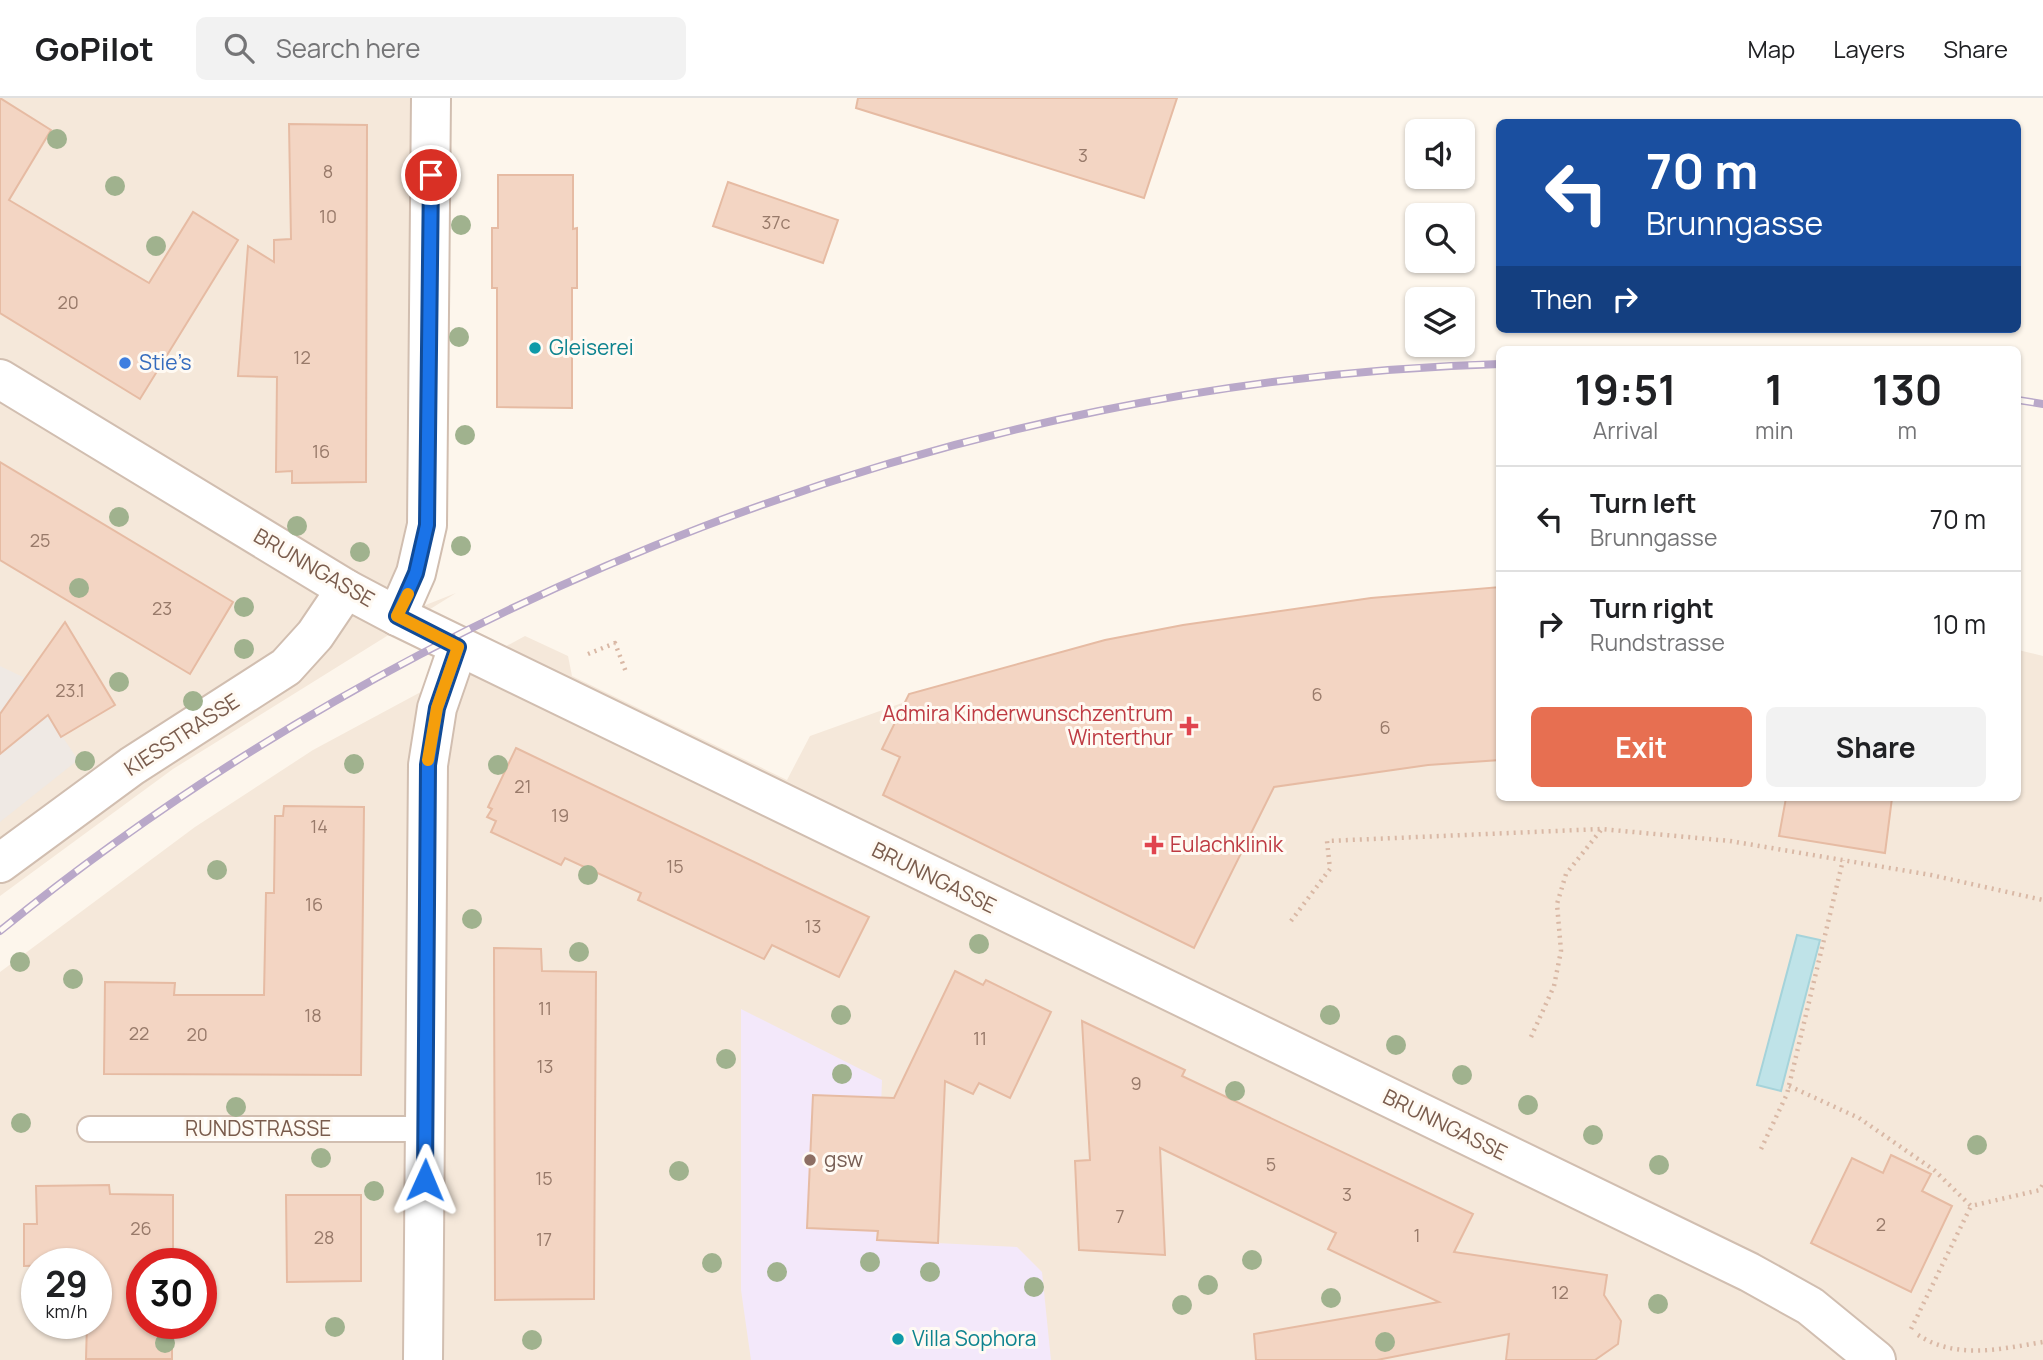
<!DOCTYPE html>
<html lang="en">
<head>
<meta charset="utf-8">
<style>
	:root { --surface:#fff; --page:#f2f2f2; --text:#202124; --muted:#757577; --line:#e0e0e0; --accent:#e76f51 }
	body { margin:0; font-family:Manrope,sans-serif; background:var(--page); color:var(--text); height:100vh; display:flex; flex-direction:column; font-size:26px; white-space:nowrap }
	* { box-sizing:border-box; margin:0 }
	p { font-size:23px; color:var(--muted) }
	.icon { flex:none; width:38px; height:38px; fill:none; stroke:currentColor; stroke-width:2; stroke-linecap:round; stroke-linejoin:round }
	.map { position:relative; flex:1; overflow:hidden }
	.side { position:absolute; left:1496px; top:248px; width:525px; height:455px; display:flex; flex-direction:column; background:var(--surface); border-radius:10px; box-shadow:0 2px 5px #0004 }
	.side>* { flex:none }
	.top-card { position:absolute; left:1496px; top:21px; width:525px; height:214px; border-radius:10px; box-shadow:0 2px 5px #0004; background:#1a4fa0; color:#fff; overflow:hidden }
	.fabs { position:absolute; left:1405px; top:21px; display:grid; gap:14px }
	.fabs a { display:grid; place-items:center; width:70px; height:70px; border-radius:10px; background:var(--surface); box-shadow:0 2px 5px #0004; font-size:35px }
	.speed { position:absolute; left:21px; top:1150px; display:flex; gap:14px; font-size:35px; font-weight:700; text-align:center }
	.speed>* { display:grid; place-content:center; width:91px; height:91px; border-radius:50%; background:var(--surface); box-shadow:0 2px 5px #0004; line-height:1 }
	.speed small { font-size:18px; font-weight:400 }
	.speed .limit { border:10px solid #d22; background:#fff; color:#111 }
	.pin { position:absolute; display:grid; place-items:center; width:60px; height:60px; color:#fff; margin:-30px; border:4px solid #fff; border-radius:50%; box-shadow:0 2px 7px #0007 }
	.me { position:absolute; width:77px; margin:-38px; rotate:1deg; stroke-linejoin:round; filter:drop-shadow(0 0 5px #0008) }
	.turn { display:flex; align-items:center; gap:24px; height:147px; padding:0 35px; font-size:32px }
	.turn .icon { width:91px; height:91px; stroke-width:2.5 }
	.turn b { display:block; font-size:49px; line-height:60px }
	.then { display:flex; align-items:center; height:66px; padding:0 35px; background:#0003; gap:14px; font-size:26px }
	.eta { display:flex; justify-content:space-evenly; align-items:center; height:119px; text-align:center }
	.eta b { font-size:42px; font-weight:700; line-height:49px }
	.button { display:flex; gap:14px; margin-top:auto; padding:14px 35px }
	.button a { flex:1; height:80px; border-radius:10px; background:var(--accent); color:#fff; font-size:28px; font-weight:700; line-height:80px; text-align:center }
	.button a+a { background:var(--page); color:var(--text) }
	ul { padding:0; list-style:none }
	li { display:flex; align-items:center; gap:21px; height:105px; padding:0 35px; border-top:2px solid var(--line) }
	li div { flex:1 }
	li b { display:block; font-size:26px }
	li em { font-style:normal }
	header { display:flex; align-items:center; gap:42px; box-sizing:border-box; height:98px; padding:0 35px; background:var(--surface); border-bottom:2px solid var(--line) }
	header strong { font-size:33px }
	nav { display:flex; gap:38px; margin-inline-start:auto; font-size:24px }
	.search { width:490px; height:63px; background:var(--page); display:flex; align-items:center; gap:18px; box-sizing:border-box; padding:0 24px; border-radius:10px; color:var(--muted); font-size:26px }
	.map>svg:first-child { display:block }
	.residential { fill:#f5e8da; fill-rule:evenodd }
	.industrial { fill:#efe9e4 }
	.education { fill:#f3e8fa }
	.water { fill:#bfe3e8; stroke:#a5d3da; stroke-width:2 }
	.building { fill:#f3d5c3; stroke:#e6bba3; stroke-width:2 }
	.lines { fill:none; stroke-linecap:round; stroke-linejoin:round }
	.service-casing { stroke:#d1beb0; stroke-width:28 }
	.minor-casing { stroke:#d1beb0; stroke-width:42 }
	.path { stroke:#d9b8a5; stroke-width:4.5; stroke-dasharray:2 5; stroke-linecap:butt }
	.service { stroke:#fff; stroke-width:24 }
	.minor { stroke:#fff; stroke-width:38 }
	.rail-casing { stroke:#b9a8c9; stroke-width:8 }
	.rail { stroke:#fffaf3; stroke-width:5; stroke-dasharray:16; stroke-linecap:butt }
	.tree { fill:#a0b28e }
	.route-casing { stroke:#114b97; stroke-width:18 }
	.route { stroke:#1a73e8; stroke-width:12 }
	.slow { stroke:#f59e0b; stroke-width:12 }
	.culture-dot { fill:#0f9aa8; stroke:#fffaf3; stroke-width:2.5 }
	.shop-dot { fill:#3f7fe0; stroke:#fffaf3; stroke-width:2.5 }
	.health-dot { fill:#e0444e; stroke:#fffaf3; stroke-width:2.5 }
	.education-dot { fill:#8d6e63; stroke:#fffaf3; stroke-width:2.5 }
	.labels { text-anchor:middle; stroke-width:6; stroke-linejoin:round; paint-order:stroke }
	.number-label { font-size:18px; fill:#987a6a }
	.culture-label { font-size:21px; fill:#0d838f; stroke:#fffaf3; text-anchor:start }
	.shop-label { font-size:21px; fill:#366cbe; stroke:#fffaf3; text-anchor:start }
	.street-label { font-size:21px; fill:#7a5c4d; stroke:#fffaf3 }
	.health-label { font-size:21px; fill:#be3a42; stroke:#fffaf3; text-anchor:end }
	.education-label { font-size:21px; fill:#785e54; stroke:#fffaf3; text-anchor:start }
</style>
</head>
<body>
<header>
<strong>GoPilot</strong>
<div class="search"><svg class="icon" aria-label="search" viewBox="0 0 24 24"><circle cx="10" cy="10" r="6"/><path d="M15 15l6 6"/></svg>Search here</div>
<nav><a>Map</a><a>Layers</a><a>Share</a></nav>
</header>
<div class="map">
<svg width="2043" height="1262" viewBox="0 0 2043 1262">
	<rect width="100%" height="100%" fill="#fdf6ec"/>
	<g class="residential">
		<path d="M0,0h431l-4,427 -29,91 58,-23 -283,176 -173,127z"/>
		<path d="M1500,494v206h518v-148l25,6v704h-2043v-388l195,-145 118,-77 212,-114 43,20 4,20 215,104 23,-44 106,-38zM37,1166h59v59h-59zM142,1166h59v59h-59z"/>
	</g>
	<path class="industrial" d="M0,568l23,11 55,83 -78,62z"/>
	<path class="education" d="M741,911l141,71 -6,160 141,7 25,25 9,88h-300l-10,-70z"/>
	<path class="water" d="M1797,837l23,5 -39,151 -24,-6z"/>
	<g class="building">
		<path d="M0,0l51,32 -42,70 140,83 44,-71 45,28 -98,159 -140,-86z"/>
		<path d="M858,0h319l-33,100 -288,-90z"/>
		<path d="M289,26l78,1 -1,357 -74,1v-12l-16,1 1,-95 -39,-1 10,-130 26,16v-22l17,-1z"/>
		<path d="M498,77h75v54l4,-1v60h-5v120l-75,-1v-119h-5v-60h6z"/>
		<path d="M728,84l110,38 -15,43 -110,-37z"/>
		<path d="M0,364l233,140 -43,72 -190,-114z"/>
		<path d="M1500,489v173l-72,5 -154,22 -80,161 -311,-153 17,-38 -18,-8 27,-55 196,-54 78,-15 188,-27z"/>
		<path d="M65,524l50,83 -54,32 -13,-22 -48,39v-40z"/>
		<path d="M516,650l353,169 -30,60 -67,-32 -8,14 -126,-59 3,-7 -76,-35 -4,7 -70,-33 5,-11 -9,-4 5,-8 -4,-2z"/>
		<path d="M1786,700h106l-7,55 -106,-17z"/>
		<path d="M284,708l80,1 -3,268 -257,-1 1,-92 70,1 -1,12h90l2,-102h8l1,-77h8z"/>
		<path d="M494,850l47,1 1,22 54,1 -2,327 -99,1z"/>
		<path d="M955,873l28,14 3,-5 65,32 -41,86 -31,-15 -6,11 -28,-13 -7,162 -61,-3 1,-9 -71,-3 6,-133 81,3z"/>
		<path d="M1082,923l103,49 -3,6 291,138 -19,38 153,23 -3,20 17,26 -3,23 -23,16h-89l3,-26 -132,26h-121l-2,-26 185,-32 -111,-53 8,-16 -176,-85 5,107 -86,-5 -4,-89 15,-1z"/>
		<path d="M1891,1057l40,19 -9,17 30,15 -41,86 -100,-49 41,-85 31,15z"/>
		<path d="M109,1087l1,9 63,1v69h-31v59h30v36h-86l1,-36h9v-59l-72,2v-42h13l-1,-38z"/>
		<path d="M286,1097h75v86l-74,1z"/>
	</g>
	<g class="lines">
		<g class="service-casing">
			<path id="service" d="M90,1031h336"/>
		</g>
		<g class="minor-casing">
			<g id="minor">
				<path d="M0,281l346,210 51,27 1352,656 61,34 66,54"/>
				<path d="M397,518l19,-43 11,-48 4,-427"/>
				<path d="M0,765l132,-97 154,-99 29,-32 31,-46"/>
				<path d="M423,1262l5,-595 9,-57 21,-61"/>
			</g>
		</g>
		<g class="path">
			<path d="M588,556l27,-11 11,29"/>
			<path d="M1291,823l39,-52 -3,-28 274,-12 129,12 201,34 112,25"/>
			<path d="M1531,939l23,-51 7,-35 -4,-47 9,-30 35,-44"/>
			<path d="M1789,988l70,32 75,52 37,36 69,-16 3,-6"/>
			<path d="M1761,1051l26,-55 56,-234"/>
			<path d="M1911,1231l60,-123"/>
			<path d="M1918,1237c39,25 82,14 125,7"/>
		</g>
		<use href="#service" class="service"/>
		<use href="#minor" class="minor"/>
		<g class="rail-casing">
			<g id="rail">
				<path d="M2018,302l25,4"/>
				<path d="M0,833c416,-339 963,-552 1500,-567"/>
			</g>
		</g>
		<use href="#rail" class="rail"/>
	</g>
	<g class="tree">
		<circle cx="57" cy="41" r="10"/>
		<circle cx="115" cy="88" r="10"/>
		<circle cx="461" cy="127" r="10"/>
		<circle cx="156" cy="148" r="10"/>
		<circle cx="459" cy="239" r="10"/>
		<circle cx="465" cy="337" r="10"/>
		<circle cx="119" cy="419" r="10"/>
		<circle cx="297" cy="428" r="10"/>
		<circle cx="461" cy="448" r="10"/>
		<circle cx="360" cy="454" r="10"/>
		<circle cx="79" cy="490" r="10"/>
		<circle cx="244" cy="509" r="10"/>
		<circle cx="244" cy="551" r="10"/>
		<circle cx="119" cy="584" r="10"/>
		<circle cx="193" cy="603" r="10"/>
		<circle cx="85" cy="663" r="10"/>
		<circle cx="354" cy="666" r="10"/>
		<circle cx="498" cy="667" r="10"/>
		<circle cx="217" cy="772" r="10"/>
		<circle cx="588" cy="777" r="10"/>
		<circle cx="472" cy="821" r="10"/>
		<circle cx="979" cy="846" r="10"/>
		<circle cx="579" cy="854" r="10"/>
		<circle cx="20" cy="864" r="10"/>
		<circle cx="73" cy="881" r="10"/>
		<circle cx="841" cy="917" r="10"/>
		<circle cx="1330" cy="917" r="10"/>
		<circle cx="1396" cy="947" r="10"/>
		<circle cx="726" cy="961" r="10"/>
		<circle cx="842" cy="976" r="10"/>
		<circle cx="1462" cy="977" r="10"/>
		<circle cx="1235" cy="993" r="10"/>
		<circle cx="1528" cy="1007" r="10"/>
		<circle cx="236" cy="1009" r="10"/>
		<circle cx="21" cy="1025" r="10"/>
		<circle cx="1593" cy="1037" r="10"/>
		<circle cx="1977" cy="1047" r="10"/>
		<circle cx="321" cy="1060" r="10"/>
		<circle cx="1659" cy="1067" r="10"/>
		<circle cx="679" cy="1073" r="10"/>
		<circle cx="374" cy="1093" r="10"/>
		<circle cx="1252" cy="1162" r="10"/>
		<circle cx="870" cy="1164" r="10"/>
		<circle cx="712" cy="1165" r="10"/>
		<circle cx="777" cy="1174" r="10"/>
		<circle cx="930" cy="1174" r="10"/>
		<circle cx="1208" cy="1187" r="10"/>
		<circle cx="1034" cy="1189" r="10"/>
		<circle cx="1331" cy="1200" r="10"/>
		<circle cx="1658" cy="1206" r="10"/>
		<circle cx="1182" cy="1207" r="10"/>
		<circle cx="335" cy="1229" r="10"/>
		<circle cx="532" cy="1242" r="10"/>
		<circle cx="1385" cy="1244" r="10"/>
		<circle cx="165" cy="1245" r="10"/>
	</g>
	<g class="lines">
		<g class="route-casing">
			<path id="route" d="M425,1082l3,-415 9,-57 21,-61 -61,-31 19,-43 11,-48 4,-350"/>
		</g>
		<use href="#route" class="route"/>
		<path class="slow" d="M408,496l-11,22 61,31 -21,61 -9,52"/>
	</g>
	<g class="culture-dot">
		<circle cx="535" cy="250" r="7"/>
		<circle cx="898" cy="1241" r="7"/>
	</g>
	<circle class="shop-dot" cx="125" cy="265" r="7"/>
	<g class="health-dot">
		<path d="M1185.5 617.5h7v7h7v7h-7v7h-7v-7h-7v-7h7z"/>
		<path d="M1150.5 736.5h7v7h7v7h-7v7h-7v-7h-7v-7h7z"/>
	</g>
	<circle class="education-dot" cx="810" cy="1062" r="7"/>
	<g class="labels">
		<g class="number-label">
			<text x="1083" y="64">3</text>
			<text x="328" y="80">8</text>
			<text x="328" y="125">10</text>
			<text x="776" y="131">37c</text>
			<text x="68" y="211">20</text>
			<text x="302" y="266">12</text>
			<text x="321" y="360">16</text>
			<text x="40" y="449">25</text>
			<text x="162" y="517">23</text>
			<text x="70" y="599">23.1</text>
			<text x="1317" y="603">6</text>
			<text x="1385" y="636">6</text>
			<text x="523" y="695">21</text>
			<text x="560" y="724">19</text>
			<text x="319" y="735">14</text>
			<text x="675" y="775">15</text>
			<text x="314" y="813">16</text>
			<text x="813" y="835">13</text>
			<text x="545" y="917">11</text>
			<text x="313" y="924">18</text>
			<text x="139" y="942">22</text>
			<text x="197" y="943">20</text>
			<text x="980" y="947">11</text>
			<text x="545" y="975">13</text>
			<text x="1136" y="992">9</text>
			<text x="1271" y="1073">5</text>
			<text x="544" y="1087">15</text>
			<text x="1347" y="1103">3</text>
			<text x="1120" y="1125">7</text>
			<text x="1881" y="1133">2</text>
			<text x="141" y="1137">26</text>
			<text x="1417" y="1144">1</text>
			<text x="324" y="1146">28</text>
			<text x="544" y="1148">17</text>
			<text x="1560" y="1201">12</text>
		</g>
		<g class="culture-label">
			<text x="549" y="257">Gleiserei</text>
			<text x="912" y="1248">Villa Sophora</text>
		</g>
		<g class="shop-label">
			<text x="139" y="272">Stie’s</text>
		</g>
		<g class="street-label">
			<text transform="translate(314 470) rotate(30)" y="7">BRUNNGASSE</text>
			<text transform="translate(182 637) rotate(-33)" y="7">KIESSTRASSE</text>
			<text transform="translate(934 780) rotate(26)" y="7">BRUNNGASSE</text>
			<text transform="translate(1445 1027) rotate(26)" y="7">BRUNNGASSE</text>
			<text x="258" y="1038">RUNDSTRASSE</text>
		</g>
		<g class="health-label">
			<text x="1173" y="623">Admira Kinderwunschzentrum<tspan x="1173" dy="24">Winterthur</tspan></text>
			<text x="1170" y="754" text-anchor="start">Eulachklinik</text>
		</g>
		<g class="education-label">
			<text x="824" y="1069">gsw</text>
		</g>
	</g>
</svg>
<div class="fabs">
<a><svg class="icon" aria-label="sound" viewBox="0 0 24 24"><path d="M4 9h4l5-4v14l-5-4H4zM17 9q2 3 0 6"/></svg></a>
<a><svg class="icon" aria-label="search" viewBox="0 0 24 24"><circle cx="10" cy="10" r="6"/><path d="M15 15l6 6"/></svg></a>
<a><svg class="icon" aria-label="layers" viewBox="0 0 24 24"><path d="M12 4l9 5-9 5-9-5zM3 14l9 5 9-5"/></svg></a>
</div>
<div class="speed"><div>29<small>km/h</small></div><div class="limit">30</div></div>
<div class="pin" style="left:431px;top:77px;background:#d93025"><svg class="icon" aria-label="arrive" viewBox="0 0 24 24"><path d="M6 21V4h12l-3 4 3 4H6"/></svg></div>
<svg class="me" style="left:425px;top:1082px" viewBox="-20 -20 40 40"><path d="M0-17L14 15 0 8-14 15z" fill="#1a73e8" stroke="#fff" stroke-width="4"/></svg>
<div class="top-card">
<div class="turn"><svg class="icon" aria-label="left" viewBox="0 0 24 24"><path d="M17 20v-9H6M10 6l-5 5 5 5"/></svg><div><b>70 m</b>Brunngasse</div></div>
<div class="then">Then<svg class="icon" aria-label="right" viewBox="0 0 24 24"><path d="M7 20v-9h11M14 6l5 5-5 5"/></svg></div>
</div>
<section class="side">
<div class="eta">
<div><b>19:51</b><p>Arrival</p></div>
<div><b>1</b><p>min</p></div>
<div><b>130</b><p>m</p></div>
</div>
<ul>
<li><svg class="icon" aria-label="left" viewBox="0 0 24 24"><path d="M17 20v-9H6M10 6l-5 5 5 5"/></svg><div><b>Turn left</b><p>Brunngasse</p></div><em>70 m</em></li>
<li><svg class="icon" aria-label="right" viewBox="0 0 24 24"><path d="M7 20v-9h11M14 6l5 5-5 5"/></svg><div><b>Turn right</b><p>Rundstrasse</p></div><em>10 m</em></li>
</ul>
<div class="button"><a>Exit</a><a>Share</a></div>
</section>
</div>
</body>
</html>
